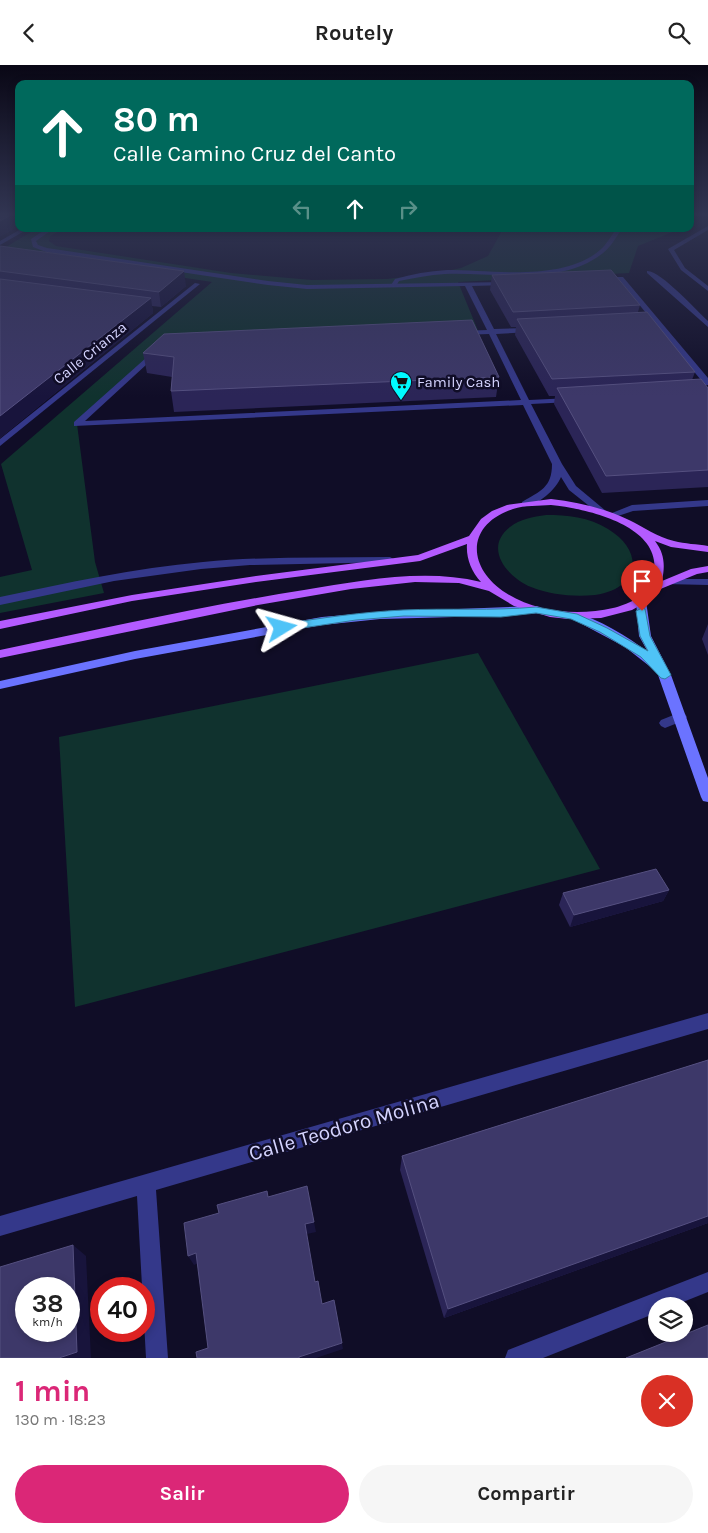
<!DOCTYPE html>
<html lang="es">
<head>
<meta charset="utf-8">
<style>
	:root { --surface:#fff; --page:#f6f6f6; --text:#222; --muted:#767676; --accent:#db2777 }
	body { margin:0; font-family:Karla,sans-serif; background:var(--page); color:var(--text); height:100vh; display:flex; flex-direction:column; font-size:19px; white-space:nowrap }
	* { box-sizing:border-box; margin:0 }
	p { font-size:16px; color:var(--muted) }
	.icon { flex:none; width:28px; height:28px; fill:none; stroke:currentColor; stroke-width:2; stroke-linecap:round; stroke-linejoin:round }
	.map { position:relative; height:1293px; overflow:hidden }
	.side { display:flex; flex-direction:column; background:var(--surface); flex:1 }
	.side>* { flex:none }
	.top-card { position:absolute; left:15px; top:15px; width:679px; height:152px; border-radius:10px; box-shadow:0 2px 8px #0003; background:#00695c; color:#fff; overflow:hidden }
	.fabs { position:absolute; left:648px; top:1232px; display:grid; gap:10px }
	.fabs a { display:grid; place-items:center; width:45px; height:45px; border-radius:50%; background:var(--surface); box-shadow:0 2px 8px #0003; font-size:25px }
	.speed { position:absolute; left:15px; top:1212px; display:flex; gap:10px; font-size:25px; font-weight:700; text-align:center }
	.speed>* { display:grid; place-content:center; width:65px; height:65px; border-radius:50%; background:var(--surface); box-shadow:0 2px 8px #0003; line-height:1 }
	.speed small { font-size:12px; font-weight:400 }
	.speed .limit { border:8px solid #d22; background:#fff; color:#111 }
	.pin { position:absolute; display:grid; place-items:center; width:42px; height:42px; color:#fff; margin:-51px -21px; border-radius:50% 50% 50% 0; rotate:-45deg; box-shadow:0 0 5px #0007 }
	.pin .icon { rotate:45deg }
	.me { position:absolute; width:55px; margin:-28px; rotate:82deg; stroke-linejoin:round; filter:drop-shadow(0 0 4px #0008) }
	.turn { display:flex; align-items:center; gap:18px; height:105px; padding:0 15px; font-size:22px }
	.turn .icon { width:65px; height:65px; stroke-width:2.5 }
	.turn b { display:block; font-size:35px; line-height:42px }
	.lanes { display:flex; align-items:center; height:48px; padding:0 15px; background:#0003; justify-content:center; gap:25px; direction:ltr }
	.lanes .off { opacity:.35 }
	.round { display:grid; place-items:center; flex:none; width:52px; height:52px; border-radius:26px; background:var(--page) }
	.overview { display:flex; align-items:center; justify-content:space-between; height:85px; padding:0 15px }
	h1 { font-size:30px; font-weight:700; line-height:38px; color:var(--accent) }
	.action { display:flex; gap:10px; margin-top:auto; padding:10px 15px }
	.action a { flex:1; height:58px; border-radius:30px; background:var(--accent); color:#fff; font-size:20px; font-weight:700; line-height:58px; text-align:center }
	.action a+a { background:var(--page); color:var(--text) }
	header { display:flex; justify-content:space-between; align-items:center; height:65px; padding:0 15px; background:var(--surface); font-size:22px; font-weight:700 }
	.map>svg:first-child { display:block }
	.green { fill:#10322e }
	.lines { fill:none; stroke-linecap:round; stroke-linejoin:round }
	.lane { fill:#34388a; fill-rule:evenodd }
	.street { fill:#34388a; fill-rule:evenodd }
	.secondary { fill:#6b73ff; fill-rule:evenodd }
	.primary { fill:#b45bff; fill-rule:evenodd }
	.wall { fill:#2b2557 }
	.shaded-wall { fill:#18143c }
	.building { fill:#3d3869; stroke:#555080; fill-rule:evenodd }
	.route { fill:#4fc3f7; stroke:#337fa1 }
	.labels { text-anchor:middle; stroke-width:5; stroke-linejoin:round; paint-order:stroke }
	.far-street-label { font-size:15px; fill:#d5d4ff; stroke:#100d27 }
	.far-poi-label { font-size:15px; fill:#d5d4ff; stroke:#100d27; text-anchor:start }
	.near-street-label { font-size:21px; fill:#d5d4ff; stroke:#100d27 }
</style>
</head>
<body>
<header><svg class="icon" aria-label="back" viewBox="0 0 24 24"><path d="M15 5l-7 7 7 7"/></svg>Routely<svg class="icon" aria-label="search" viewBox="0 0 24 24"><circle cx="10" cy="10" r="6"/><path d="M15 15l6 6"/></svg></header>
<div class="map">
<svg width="708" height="1293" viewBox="0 0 708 1293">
	<rect width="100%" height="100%" fill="#100d27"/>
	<g class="green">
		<path d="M36,164h27l-13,7 -1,5 7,5 175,27 81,7 75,-1 51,-6 23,-5 27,-12 15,-27h177l-42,17 -9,27 -171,9 21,51 -316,12 -86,79 18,138 9,31 -104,20v-36l32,-7 -31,-106 211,-182 -211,-32z"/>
		<path d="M546,450c21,0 43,2 62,14 38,23 31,60 -13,66 -22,2 -43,0 -64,-8 -24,-10 -48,-39 -21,-60 10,-8 23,-10 36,-12z"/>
		<path d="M478,588l122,216 -525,138 -16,-270z"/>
	</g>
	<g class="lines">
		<g class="lane">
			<path d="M708,161v4l-34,20 11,18 23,18v5l-27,-21 -13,-21z"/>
			<path d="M21,164h7l-28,16v-4z"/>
			<path d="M616,164h6c-6,8 -11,18 -19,24 -43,34 -107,19 -158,21 -16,1 -30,4 -46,7l-3,5 -5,-1 4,-6c17,-5 34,-8 52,-9 46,0 116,12 153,-20 7,-6 11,-14 16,-21z"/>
			<path d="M647,206c13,-1 50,40 61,50v6l-61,-54z"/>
			<path d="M195,218l5,1 -200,162v-7z"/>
			<path d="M681,647l4,2 2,3 -2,3 -20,8 -4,-2 -2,-3 2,-3z"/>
		</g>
		<g class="street">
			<path d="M46,164h7l-17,12 2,4 9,3 221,33 39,4 202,-3v2l-2,1 -35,1 22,43 37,-1 4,2 -4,2 -35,2 33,66 42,-2 4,2 -4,2 -40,2 31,60 14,22 30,25 -5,3 -3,-1 -29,-23 -8,-13c-5,13 -26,31 -39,29v-4c18,-11 30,-14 30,-38l-29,-59 -449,21v-4l82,-73h3v4l-74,68 436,-21 -32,-66 -28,1 -4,-2 4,-2 26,-1 -22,-44 -158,3 -39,-4 -222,-33 -13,-5 -2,-8z"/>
			<path d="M602,212h21l85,101v7h-3l-86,-105h-19l-1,-1z"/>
			<path d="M708,435v6l-75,5 -21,7 -5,-3 25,-10z"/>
			<path d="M390,492l5,3 -1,2 -144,3 -49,4 -87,12 -114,24v-8c67,-14 135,-29 203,-35 62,-6 125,-4 187,-5z"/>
			<path d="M669,514h39v6l-43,-1 -1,-2z"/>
			<path d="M708,948v16l-552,161 12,168h-22l-9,-162 -137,40v-20z"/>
			<path d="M708,1207v20l-35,14h-17v7l-113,45h-38l3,-8z"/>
		</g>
		<g class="secondary">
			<path d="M641,532l5,4 5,35 20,39 37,103v24l-5,-1 -2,-4 -44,-125 -32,-25 -58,-31 6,-4c26,7 54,24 75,40l-9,-16 -3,-35z"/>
			<path d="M536,541l4,1 2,3 -2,3 -48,3 -112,3 -58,6 -187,34 -135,30v-8l135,-30 187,-34 58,-5z"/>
		</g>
		<path class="primary" d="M551,434c27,3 53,9 78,21 15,7 28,17 45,21 11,3 23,3 34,5v6l-37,-5 -16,-6c10,13 10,25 7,40l29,-12 17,-3v6l-11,2 -39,16 -10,11 -16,9 -31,8 -33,1 -18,-2 -36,-11 -25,-15 -30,-8 -44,-1 -64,7 -93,16 -258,53v-8c101,-21 202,-44 304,-60 58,-9 119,-22 177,-8 -10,-11 -15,-24 -14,-38l-47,17 -164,21 -124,19 -132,28v-8l132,-26 124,-19 162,-21 51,-19 12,-17 11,-8 15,-6zM551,440c39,4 122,23 100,79 -6,13 -25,21 -38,24 -34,8 -76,5 -107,-15 -39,-25 -41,-68 7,-84 12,-4 26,-3 38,-4z"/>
	</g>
	<g class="wall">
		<path d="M0,181l186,40 -25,21 -9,-1 1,7 -153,125z"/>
		<path d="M492,210l148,30 -2,7 57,60 -3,8 16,8v99l-106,6 -48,-89 1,-8h-6l-34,-61 1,-8h-5l-21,-37z"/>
		<path d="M143,288l356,24 -3,20 -322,15 -3,-21 1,-14 -25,-4z"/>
		<path d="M708,559v31l-6,-16z"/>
		<path d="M669,825l-6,11 -93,26 -11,-22 4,-12z"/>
		<path d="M708,995v163l-264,95 -44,-148 2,-14z"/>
	</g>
	<g class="shaded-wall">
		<path d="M9,151h10v10l-19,11v-16z"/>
		<path d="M184,206l2,15 -25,21 -2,-15z"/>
		<path d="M151,233l2,15 -153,125v-22z"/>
		<path d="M669,825l-6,11 -93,26 4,-12z"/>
		<path d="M708,1151v7l-264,95 4,-9z"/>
		<path d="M314,1157l2,10 -9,2 -2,-10z"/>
		<path d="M73,1180l13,11 5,102h-32z"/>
		<path d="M196,1188l5,9 -7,3 -6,-9z"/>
		<path d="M342,1278l1,6 -27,9h-17v-1z"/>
	</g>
	<g class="building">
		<path d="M0,151h9l-9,5z"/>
		<path d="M0,181l184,25 -25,21 -159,-21z"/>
		<path d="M611,205l29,35 -127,7 -21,-37z"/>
		<path d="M0,214l151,19 -151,118z"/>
		<path d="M647,247l48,60 -143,7 -35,-60z"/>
		<path d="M472,255l27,57 -328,14 3,-34 -31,-4 21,-19z"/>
		<path d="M701,314l7,9v82l-102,6 -49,-88z"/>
		<path d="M656,804l13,21 -95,25 -11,-22z"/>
		<path d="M708,995v156l-260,93 -46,-153z"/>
		<path d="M307,1121l7,36 -9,2 10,58 3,-1 4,23 12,-4 8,43 -43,14v1h-102l-1,-6 12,-4 -12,-95 -8,3 -4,-33 35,-10 -2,-8 50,-14 1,6z"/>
		<path d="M73,1180l4,107 -18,6h-59v-91zM26,1224h43v42h-43z"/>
		<path d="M708,1260v33h-82z"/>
	</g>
	<linearGradient id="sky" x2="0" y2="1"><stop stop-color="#090715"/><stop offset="0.45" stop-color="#313552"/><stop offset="1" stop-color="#313552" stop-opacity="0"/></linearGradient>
	<rect width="708" height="332" fill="url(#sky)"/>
	<path class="route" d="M536,542l41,7 30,14 41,23 -8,-15 -4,-25 6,-3 3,1 5,27 21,39 -6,4 -4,-1 -20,-21 -41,-25 -29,-13 -35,-6 -35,4 -97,-1 -48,4 -74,11 -5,-3 5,-4c40,-6 80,-12 121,-14 45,-2 89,1 133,-3z"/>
	<defs>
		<g id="supermarket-pin" transform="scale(1.125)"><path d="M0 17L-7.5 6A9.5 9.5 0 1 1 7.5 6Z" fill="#00faff" stroke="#100d27"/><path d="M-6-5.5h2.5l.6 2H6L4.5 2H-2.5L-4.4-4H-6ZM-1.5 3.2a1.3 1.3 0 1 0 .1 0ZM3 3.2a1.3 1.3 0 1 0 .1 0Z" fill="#111"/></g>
	</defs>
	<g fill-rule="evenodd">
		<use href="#supermarket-pin" x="401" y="317"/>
	</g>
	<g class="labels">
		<g class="far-street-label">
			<text transform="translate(90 288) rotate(-39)" y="5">Calle Crianza</text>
		</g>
		<g class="far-poi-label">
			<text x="417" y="322">Family Cash</text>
		</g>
		<g class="near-street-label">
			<text transform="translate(344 1062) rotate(-16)" y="7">Calle Teodoro Molina</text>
		</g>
	</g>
</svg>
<div class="fabs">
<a><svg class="icon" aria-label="layers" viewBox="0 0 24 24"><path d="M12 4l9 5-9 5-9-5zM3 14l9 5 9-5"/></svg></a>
</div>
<div class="speed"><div>38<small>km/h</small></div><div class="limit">40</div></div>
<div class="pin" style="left:642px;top:546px;background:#d93025"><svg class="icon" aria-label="arrive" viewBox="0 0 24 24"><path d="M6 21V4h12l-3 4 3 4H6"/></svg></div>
<svg class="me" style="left:282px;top:563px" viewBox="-20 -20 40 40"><path d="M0-17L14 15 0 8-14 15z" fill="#4fc3f7" stroke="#fff" stroke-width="4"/></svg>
<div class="top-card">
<div class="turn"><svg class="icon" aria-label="ahead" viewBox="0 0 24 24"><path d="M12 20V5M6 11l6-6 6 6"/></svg><div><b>80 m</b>Calle Camino Cruz del Canto</div></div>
<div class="lanes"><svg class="icon off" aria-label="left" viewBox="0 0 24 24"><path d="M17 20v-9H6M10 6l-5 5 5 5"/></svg><svg class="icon" aria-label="ahead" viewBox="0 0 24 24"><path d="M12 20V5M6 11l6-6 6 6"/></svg><svg class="icon off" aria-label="right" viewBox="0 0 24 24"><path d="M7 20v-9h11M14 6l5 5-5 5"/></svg></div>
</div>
</div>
<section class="side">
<div class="overview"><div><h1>1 min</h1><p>130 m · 18:23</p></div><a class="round" style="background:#d93025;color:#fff"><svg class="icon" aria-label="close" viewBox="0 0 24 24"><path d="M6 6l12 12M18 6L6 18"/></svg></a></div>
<div class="action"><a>Salir</a><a>Compartir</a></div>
</section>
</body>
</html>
